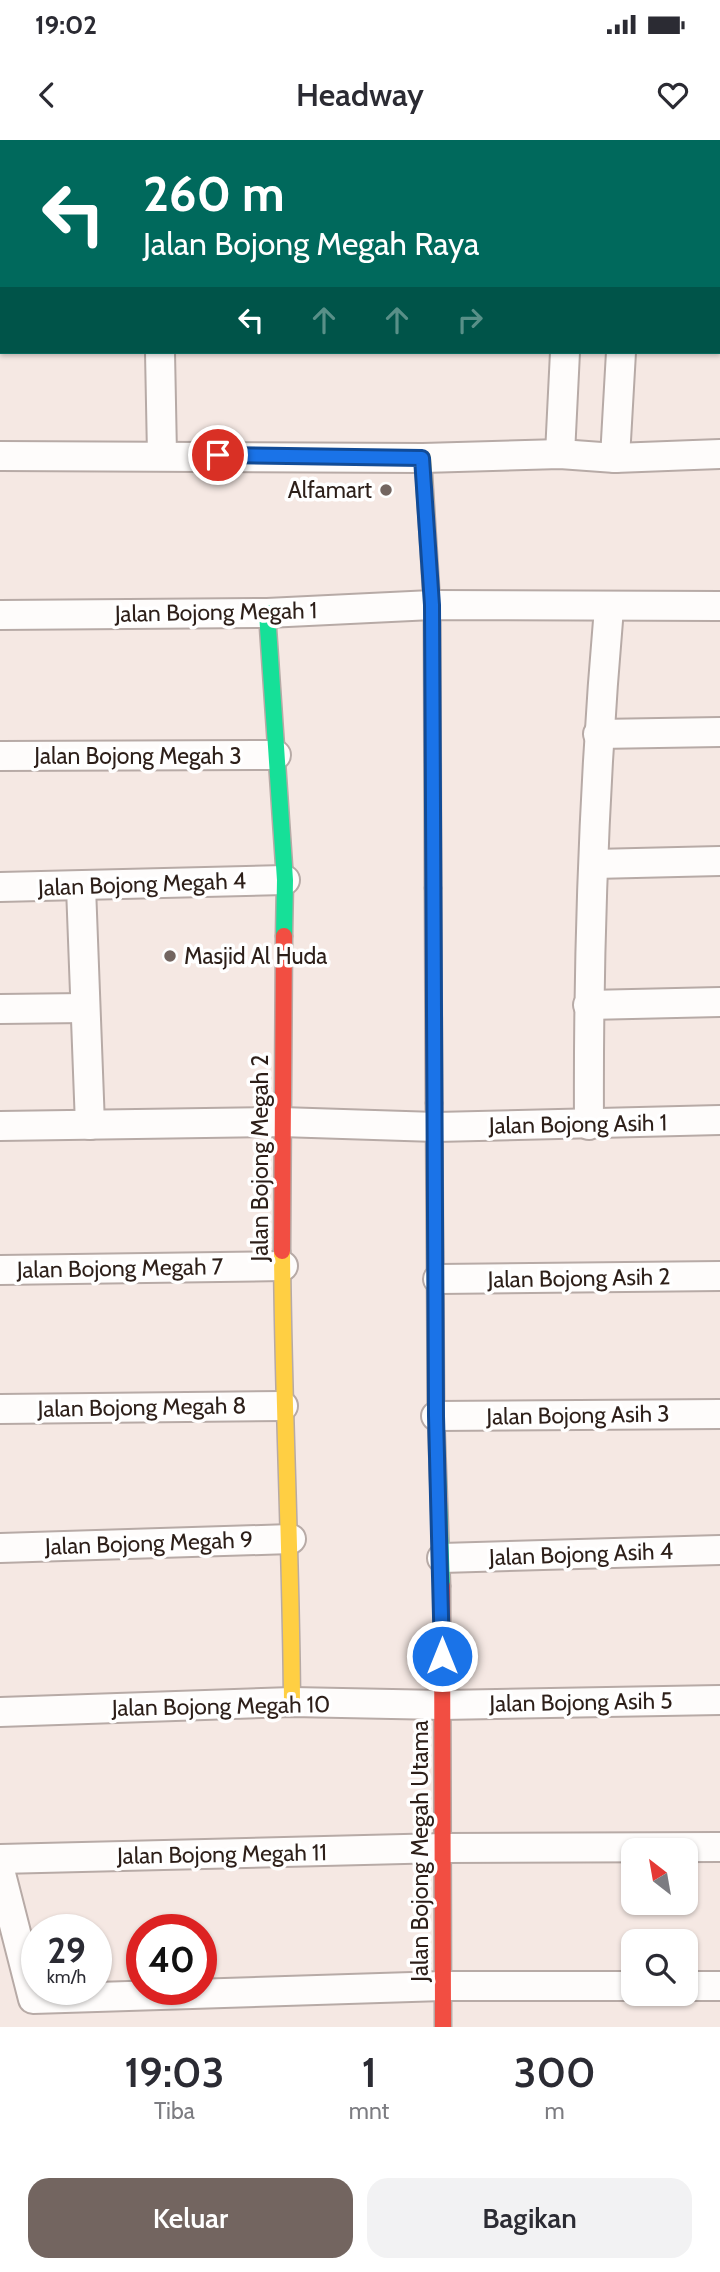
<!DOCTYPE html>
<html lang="id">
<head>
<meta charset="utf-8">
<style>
	:root { --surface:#fff; --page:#f2f2f3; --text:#2b2b33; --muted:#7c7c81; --accent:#736560 }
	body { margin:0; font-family:Cabin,sans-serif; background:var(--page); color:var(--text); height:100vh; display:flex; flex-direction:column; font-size:26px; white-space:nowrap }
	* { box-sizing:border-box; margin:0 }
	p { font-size:23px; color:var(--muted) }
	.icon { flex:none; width:38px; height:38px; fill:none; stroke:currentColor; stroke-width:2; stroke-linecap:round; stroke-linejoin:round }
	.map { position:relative; height:1887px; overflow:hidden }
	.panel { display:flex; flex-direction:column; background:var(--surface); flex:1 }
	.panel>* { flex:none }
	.hud { position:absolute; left:0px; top:0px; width:721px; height:214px; box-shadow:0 2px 5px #0004; background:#00695c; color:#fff; overflow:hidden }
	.needle { width:46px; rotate:329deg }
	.controls { position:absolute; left:621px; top:1698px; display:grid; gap:14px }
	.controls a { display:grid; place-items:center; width:77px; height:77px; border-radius:14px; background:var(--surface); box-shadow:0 2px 5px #0004; font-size:35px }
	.speed { position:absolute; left:21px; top:1774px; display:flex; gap:14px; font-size:35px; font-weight:700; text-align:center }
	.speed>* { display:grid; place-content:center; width:91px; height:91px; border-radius:50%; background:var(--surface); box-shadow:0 2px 5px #0004; line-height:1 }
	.speed small { font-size:18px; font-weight:400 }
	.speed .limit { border:10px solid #d22; background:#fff; color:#111 }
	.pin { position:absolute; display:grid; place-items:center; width:60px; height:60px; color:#fff; margin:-30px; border:4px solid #fff; border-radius:50%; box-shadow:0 2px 7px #0007 }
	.me { position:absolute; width:77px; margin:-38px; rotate:0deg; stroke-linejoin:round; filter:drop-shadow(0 0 5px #0008) }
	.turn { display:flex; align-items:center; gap:24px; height:147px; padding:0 28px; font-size:32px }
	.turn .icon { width:91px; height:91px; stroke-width:2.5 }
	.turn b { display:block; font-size:49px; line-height:60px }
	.lanes { display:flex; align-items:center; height:66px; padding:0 28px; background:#0003; justify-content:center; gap:35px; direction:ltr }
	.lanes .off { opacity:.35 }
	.eta { display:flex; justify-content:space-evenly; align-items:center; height:119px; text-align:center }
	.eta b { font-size:42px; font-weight:600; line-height:49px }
	.button { display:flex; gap:14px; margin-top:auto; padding:14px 28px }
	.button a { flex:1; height:80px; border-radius:21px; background:var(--accent); color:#fff; font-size:28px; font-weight:600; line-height:80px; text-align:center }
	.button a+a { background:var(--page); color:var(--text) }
	.status { display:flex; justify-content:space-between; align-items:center; height:49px; padding:0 35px; background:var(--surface); direction:ltr }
	.status svg { height:19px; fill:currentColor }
	header { display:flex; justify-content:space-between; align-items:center; height:91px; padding:0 28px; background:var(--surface); font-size:32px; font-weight:600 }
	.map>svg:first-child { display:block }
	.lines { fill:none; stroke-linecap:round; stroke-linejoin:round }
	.street-casing { stroke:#b7aaa6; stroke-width:32 }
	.fast-casing { stroke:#b7aaa6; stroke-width:19 }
	.slow-casing { stroke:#b7aaa6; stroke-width:19 }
	.jam-casing { stroke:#b7aaa6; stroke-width:19 }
	.street { stroke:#fefcfb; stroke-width:28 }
	.fast { stroke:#16e098; stroke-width:16 }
	.slow { stroke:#ffcf43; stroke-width:16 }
	.jam { stroke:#f24e42; stroke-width:16 }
	.route-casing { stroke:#114b97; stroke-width:18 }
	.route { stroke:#1a73e8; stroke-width:12 }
	.poi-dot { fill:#736560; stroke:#fff; stroke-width:2.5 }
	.labels { text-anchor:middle; stroke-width:7; stroke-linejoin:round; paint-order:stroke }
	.poi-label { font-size:23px; fill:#2d1f19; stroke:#fff; text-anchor:end }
	.street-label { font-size:23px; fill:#2d1f19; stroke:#fff }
</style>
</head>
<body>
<div class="status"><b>19:02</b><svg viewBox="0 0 49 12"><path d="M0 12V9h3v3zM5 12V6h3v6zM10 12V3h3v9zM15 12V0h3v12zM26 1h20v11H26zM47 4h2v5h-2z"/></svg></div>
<header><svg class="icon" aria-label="back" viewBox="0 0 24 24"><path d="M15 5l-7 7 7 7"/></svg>Headway<svg class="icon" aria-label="heart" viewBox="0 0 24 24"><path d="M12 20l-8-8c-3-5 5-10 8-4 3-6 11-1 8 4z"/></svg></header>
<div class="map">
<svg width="720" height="1887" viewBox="0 0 720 1887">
	<rect width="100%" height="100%" fill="#f5e8e3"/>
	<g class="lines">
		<g class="street-casing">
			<g id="street">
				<path d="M70,0v2"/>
				<path d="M569,0v2"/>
				<path d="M622,0v2"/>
				<path d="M719,164h1"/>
				<path d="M0,169h2"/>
				<path d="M160,212l2,103"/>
				<path d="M560,314l5,-102"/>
				<path d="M0,316l423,2 137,-4 55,4 105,-4"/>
				<path d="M615,318l6,-106"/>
				<path d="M0,475l267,-2 165,-8 288,1"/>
				<path d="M598,594l122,-2"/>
				<path d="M0,616l276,-1"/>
				<path d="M594,724l126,-3"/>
				<path d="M0,747l285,-7"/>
				<path d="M81,747l9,238"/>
				<path d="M588,865l132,-3"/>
				<path d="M0,869l85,-1"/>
				<path d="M589,985c-1,-173 5,-345 20,-517"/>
				<path d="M0,986l281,-4 155,5 284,-7"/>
				<path d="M0,1130l283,-4"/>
				<path d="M438,1139l282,-3"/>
				<path d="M0,1269l283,-3"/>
				<path d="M436,1276l284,-2"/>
				<path d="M0,1408l291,-9"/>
				<path d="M442,1418l278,-8"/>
				<path d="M0,1572l292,-10 150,3 278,-5"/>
				<path d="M0,1719l444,-11 276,-1"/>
				<path d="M0,1730l33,129 410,-13h191"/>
				<path d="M686,1846h34"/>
			</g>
		</g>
		<g class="fast-casing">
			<g id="fast">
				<path d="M267,473l18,267 -1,56"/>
				<path d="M434,963l2,313 6,170"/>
			</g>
		</g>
		<g class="slow-casing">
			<g id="slow">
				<path d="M423,318l9,147 1,283"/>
				<path d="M282,1111c1,150 9,300 10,451"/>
			</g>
		</g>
		<g class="jam-casing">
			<g id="jam">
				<path d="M433,748l1,215"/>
				<path d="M282,1111l2,-315"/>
				<path d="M442,1446l1,441"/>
			</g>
		</g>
		<use href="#street" class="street"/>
		<use href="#fast" class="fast"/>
		<use href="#slow" class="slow"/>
		<use href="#jam" class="jam"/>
	</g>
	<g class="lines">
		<g class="route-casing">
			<path id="route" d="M218,315l204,3 10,147 4,811 6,240"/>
		</g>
		<use href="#route" class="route"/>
	</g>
	<g class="poi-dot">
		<circle cx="386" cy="350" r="7"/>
		<circle cx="170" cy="816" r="7"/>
	</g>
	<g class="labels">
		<g class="poi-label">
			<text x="372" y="358">Alfamart</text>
			<text x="184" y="824" text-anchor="start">Masjid Al Huda</text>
		</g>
		<g class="street-label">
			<text transform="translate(216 472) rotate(-1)" y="8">Jalan Bojong Megah 1</text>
			<text x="138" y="624">Jalan Bojong Megah 3</text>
			<text transform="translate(142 744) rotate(-2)" y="8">Jalan Bojong Megah 4</text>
			<text transform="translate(578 984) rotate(-1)" y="8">Jalan Bojong Asih 1</text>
			<text transform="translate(260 1018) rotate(-90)" y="8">Jalan Bojong Megah 2</text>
			<text transform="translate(120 1128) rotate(-1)" y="8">Jalan Bojong Megah 7</text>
			<text transform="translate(579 1138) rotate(-1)" y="8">Jalan Bojong Asih 2</text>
			<text transform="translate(142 1267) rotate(-1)" y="8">Jalan Bojong Megah 8</text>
			<text transform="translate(578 1275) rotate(-1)" y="8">Jalan Bojong Asih 3</text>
			<text transform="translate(149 1403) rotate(-2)" y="8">Jalan Bojong Megah 9</text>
			<text transform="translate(581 1414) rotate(-2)" y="8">Jalan Bojong Asih 4</text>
			<text transform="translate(581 1562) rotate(-1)" y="8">Jalan Bojong Asih 5</text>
			<text transform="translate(221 1566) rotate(-1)" y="8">Jalan Bojong Megah 10</text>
			<text transform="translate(420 1711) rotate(-90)" y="8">Jalan Bojong Megah Utama</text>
			<text transform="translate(222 1714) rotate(-1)" y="8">Jalan Bojong Megah 11</text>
		</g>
	</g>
</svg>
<div class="controls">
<a><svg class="needle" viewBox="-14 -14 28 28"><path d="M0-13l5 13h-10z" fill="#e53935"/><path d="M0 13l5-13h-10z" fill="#7c7c81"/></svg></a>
<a><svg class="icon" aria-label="search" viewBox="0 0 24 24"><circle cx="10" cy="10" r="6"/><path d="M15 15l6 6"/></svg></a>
</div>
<div class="speed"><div>29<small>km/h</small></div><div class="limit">40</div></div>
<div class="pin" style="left:218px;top:315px;background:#d93025"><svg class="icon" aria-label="arrive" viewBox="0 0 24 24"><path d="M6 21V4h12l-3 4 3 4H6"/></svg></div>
<svg class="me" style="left:442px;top:1516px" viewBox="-20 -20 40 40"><circle r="17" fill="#1a73e8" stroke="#fff" stroke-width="3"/><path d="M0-11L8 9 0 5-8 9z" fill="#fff"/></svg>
<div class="hud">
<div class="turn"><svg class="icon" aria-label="left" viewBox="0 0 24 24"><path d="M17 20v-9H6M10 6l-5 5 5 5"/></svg><div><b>260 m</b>Jalan Bojong Megah Raya</div></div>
<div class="lanes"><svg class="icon" aria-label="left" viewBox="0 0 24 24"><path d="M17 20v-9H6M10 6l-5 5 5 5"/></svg><svg class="icon off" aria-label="ahead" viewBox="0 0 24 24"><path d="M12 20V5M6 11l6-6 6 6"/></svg><svg class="icon off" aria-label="ahead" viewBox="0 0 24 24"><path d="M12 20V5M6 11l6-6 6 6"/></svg><svg class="icon off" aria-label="right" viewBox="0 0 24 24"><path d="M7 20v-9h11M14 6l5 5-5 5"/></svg></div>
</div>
</div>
<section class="panel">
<div class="eta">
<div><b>19:03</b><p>Tiba</p></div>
<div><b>1</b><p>mnt</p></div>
<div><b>300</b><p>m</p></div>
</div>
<div class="button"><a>Keluar</a><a>Bagikan</a></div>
</section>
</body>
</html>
